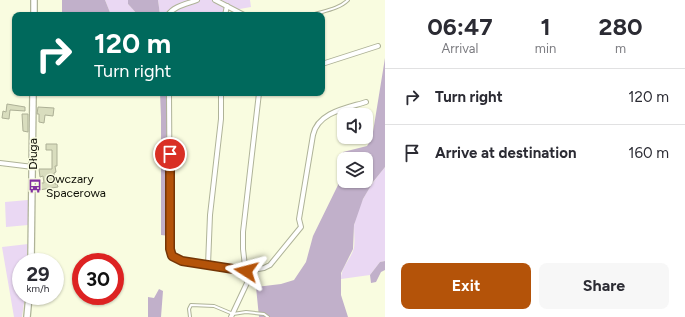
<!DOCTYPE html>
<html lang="en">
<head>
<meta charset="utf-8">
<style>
	:root { --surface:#fff; --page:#f7f7f7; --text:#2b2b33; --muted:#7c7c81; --line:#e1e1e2; --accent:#b45309 }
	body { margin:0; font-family:Figtree,sans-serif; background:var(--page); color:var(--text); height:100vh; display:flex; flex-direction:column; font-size:15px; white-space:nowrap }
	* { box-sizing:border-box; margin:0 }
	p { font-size:13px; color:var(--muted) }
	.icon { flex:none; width:22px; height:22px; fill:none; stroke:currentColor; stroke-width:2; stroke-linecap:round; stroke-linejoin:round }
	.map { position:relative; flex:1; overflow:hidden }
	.side { display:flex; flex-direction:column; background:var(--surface); width:300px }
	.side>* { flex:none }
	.banner { position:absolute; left:12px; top:12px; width:313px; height:84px; border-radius:8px; box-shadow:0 1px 3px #0004; background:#00695c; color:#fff; overflow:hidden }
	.controls { position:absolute; left:337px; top:108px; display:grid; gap:8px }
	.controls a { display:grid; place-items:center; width:36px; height:36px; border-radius:8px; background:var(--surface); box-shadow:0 1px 3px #0004; font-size:20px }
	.speed { position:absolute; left:12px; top:253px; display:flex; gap:8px; font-size:20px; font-weight:700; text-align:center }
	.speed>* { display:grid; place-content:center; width:52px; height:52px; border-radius:50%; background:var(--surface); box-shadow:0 1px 3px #0004; line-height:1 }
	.speed small { font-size:10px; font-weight:400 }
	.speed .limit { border:6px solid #d22; background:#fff; color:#111 }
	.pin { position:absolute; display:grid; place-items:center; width:34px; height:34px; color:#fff; margin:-17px; border:2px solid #fff; border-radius:50%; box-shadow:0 1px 4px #0007 }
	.me { position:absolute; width:44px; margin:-22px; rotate:279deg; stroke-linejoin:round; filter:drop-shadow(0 0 3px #0008) }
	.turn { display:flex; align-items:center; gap:14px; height:84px; padding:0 16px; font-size:18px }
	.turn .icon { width:52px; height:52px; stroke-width:2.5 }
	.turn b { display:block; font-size:28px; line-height:34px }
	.eta { display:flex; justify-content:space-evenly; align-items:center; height:68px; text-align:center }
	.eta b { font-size:24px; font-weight:700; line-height:28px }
	.action { display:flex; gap:8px; margin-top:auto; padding:8px 16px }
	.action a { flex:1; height:46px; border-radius:8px; background:var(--accent); color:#fff; font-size:16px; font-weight:700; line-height:46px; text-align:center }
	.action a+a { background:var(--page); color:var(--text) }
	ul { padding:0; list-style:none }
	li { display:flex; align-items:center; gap:12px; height:56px; padding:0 16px; border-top:1px solid var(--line) }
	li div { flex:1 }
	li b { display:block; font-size:15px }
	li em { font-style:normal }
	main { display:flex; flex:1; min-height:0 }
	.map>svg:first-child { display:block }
	.green { fill:#ead8f3 }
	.forest { fill:#c1b0ca; fill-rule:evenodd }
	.building { fill:#d9ddbe; stroke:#adb096 }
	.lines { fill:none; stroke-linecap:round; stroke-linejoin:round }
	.lane-casing { stroke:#afb398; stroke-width:4 }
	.street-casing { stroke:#afb398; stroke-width:6 }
	.secondary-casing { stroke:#afb398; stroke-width:8 }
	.lane { stroke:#fff; stroke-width:2 }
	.street { stroke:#fff; stroke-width:4 }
	.secondary { stroke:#fff; stroke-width:5.5 }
	.route-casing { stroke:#753606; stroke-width:10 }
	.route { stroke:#b45309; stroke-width:7 }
	.labels { text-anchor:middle; stroke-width:3; stroke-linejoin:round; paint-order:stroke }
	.street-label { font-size:12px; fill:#0d0e05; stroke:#f9fce0 }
	.poi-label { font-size:12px; fill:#0d0e05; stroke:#f9fce0; text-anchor:start }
</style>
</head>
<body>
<main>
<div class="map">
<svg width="385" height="317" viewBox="0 0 385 317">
	<rect width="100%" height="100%" fill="#f9fce0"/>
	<g class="green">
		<path d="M105,0h23v4l10,11h-27z"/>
		<path d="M158,0h92l1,7 -46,8h-45z"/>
		<path d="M385,167v94l-5,1 -10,13 -29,4c0,-12 10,-20 13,-31 1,-7 0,-15 0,-22 3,-22 17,-42 31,-59z"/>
		<path d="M28,200v25l-22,2 -1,-25z"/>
		<path d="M28,244l-1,18h-6v34h4l-3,21h-8l-12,-70z"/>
	</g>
	<g class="forest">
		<path d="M62,0h43l6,15h-49z"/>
		<path d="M128,0h30l2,15h-22l-10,-11z"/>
		<path d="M385,58v109l-12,15 -10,17 -9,26 -1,24 -12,24v22l7,22h-89l-3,-30 25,-3 13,-4 12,-18 7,-26 25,-51 5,-33 24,-6 5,-8zM344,159h22v22h-22z"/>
		<path d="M160,93h10v143l-9,-1v-118z"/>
		<path d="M385,261v9l-4,2 -5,10 -5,1 -1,-8 10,-13z"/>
		<path d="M159,289l4,2 -2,26h-13v-20l6,1z"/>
	</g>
	<g class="building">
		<path d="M7,104l18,3v4l-15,-1 -1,9 -7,-1 1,-7 3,1z"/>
		<path d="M38,107l16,1 -1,8 -8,-1 -1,8 -5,-1v-8h-2z"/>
		<path d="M22,114h6v18l-5,-1z"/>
		<path d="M46,144h11v22h-2l1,6 -2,1 1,11h2l1,3 -19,3v-7h5l-1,-7 -3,1 -1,-8h13v-19h-6z"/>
	</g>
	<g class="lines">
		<g class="lane-casing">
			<g id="lane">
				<path d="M312,15c12,-4 27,-6 36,-15"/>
				<path d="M190,317l-1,-8 2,-4 23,1 19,8 13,-2 18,2 4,3"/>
			</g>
		</g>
		<g class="street-casing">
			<g id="street">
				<path d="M215,0l29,15"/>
				<path d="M168,15c6,-9 19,-11 29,-15"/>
				<path d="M225,15l2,-9"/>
				<path d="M322,64l56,-18"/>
				<path d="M169,93l1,156 2,7 10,5 64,10 18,-3 6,-3 31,-38 -2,-8 14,-84c5,-23 34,-27 53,-33"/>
				<path d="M0,163l33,4"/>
				<path d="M208,265l2,-50 11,-96v-26"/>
				<path d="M231,317l16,-34 -4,-34v-17l16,-139"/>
			</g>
		</g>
		<g class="secondary-casing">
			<g id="secondary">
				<path d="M34,15v-15"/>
				<path d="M31,262l2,-169"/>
				<path d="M27,317l2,-21"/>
			</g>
		</g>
		<use href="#lane" class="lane"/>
		<use href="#street" class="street"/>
		<use href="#secondary" class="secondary"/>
	</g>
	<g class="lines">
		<g class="route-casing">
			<path id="route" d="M170,154v95l2,7 10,5 64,10"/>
		</g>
		<use href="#route" class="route"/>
	</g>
	<defs>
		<g id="bus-bare" transform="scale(1.08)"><path d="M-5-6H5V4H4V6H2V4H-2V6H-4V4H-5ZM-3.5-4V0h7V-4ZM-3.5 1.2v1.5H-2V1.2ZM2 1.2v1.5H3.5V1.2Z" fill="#8131a1" stroke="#f9fce0" stroke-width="2.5" paint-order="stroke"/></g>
	</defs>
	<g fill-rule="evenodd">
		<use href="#bus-bare" x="35" y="186"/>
	</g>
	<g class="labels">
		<g class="street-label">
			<text transform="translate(33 154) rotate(-90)" y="4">Długa</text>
		</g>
		<g class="poi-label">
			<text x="46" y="183">Owczary<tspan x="46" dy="14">Spacerowa</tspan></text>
		</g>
	</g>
</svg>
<div class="controls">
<a><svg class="icon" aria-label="sound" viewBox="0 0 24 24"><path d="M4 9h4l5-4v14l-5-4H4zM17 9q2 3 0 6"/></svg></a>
<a><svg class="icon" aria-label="layers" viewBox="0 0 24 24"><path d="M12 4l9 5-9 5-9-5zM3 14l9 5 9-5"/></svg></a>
</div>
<div class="speed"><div>29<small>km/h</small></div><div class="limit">30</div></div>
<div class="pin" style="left:170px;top:154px;background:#d93025"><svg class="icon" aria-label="arrive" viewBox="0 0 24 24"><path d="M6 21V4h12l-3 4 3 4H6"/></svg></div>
<svg class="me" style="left:246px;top:271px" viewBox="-20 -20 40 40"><path d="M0-17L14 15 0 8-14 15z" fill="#b45309" stroke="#fff" stroke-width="4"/></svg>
<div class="banner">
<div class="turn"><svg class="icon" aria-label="right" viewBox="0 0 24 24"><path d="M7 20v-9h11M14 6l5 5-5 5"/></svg><div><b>120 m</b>Turn right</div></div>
</div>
</div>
<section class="side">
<div class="eta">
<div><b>06:47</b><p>Arrival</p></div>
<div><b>1</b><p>min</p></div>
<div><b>280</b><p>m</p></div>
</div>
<ul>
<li><svg class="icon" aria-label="right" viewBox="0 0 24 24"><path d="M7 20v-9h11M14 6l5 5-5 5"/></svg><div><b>Turn right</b></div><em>120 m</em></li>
<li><svg class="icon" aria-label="arrive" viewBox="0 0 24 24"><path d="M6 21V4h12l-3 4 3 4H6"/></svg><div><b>Arrive at destination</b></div><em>160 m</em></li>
</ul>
<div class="action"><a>Exit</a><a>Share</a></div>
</section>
</main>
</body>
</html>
